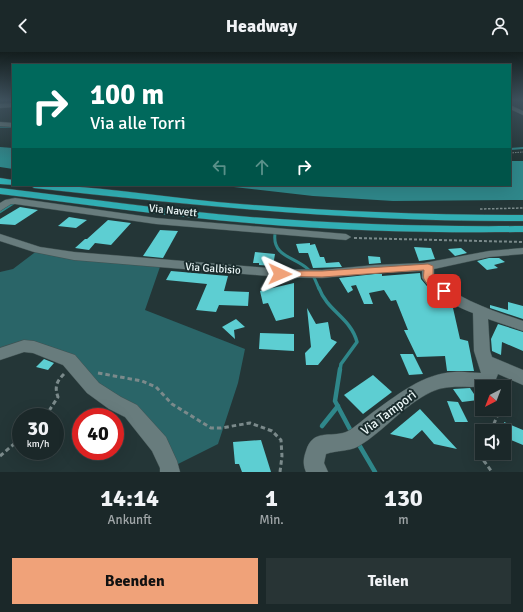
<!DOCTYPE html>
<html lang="de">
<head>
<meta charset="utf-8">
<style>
	:root { --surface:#1b2829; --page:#283435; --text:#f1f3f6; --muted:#a0a6a8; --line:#394446; --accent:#f0a279 }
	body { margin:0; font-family:Signika,sans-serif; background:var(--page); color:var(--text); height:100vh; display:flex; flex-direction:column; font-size:15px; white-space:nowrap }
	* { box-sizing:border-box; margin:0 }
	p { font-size:13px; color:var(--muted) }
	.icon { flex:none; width:22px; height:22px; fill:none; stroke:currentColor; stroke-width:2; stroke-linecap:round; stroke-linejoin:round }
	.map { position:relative; height:420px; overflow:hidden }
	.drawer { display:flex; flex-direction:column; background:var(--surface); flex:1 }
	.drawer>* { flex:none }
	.hud { position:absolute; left:12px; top:12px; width:499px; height:122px; border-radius:0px; box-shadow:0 4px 16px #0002,0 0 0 1px var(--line); background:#00695c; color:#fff; overflow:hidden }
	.needle { width:26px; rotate:222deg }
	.fabs { position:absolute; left:475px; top:328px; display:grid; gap:8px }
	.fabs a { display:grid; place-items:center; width:36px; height:36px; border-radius:0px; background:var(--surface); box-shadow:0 4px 16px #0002,0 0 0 1px var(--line); font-size:20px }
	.speed { position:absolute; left:12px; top:356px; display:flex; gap:8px; font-size:20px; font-weight:700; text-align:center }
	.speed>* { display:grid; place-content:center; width:52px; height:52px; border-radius:50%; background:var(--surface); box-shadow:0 4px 16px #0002,0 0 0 1px var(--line); line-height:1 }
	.speed small { font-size:10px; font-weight:400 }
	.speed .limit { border:6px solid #d22; background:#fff; color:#111 }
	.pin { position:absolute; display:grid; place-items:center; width:34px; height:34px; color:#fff; margin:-17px; border-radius:8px; box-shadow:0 2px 6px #0006 }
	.me { position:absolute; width:44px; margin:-22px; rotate:91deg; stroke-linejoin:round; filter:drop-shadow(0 0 3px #0008) }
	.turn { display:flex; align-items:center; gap:14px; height:84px; padding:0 12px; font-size:18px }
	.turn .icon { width:52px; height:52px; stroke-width:2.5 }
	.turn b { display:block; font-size:28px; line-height:34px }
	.lanes { display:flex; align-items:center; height:38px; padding:0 12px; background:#0003; justify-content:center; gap:20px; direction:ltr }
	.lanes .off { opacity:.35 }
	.eta { display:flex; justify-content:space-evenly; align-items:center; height:68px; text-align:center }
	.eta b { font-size:24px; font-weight:700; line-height:28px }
	.action { display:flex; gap:8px; margin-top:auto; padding:8px 12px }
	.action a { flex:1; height:46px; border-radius:0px; background:var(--accent); color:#111; font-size:16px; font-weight:700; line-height:46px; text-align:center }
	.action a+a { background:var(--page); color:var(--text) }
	header { display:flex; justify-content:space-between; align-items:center; height:52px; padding:0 12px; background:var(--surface); font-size:18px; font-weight:700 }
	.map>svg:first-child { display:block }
	.forest { fill:#2a6568 }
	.water { fill:#2f878a }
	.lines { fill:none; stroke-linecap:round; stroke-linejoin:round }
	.stream-far5 { stroke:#2f878a; stroke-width:1.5 }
	.stream-far4 { stroke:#2f878a; stroke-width:2 }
	.stream-far3 { stroke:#2f878a; stroke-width:2.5 }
	.stream-far2 { stroke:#2f878a; stroke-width:3 }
	.stream-far1 { stroke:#2f878a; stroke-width:3.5 }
	.stream { stroke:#2f878a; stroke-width:4.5 }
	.building { fill:#5dced2 }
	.minor-casing { stroke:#415252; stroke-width:1 }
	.highway-casing { stroke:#415252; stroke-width:1 }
	.path-far3 { stroke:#7b8a8b; stroke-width:1; stroke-dasharray:1.5 1; stroke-linecap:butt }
	.path-far2 { stroke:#7b8a8b; stroke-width:1.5; stroke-dasharray:2.5 1.5; stroke-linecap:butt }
	.path-far1 { stroke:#7b8a8b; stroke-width:2; stroke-dasharray:3 2; stroke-linecap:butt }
	.path { stroke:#7b8a8b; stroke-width:3; stroke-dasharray:4.5 3; stroke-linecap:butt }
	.minor { fill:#687c7d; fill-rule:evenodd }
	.highway { fill:#31afb4; fill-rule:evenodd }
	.route { fill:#f0a279; stroke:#9c694f }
	.labels { text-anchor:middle; stroke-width:4; stroke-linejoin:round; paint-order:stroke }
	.street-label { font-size:11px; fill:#eaf6f6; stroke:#1a2c2d }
	.near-street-label { font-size:13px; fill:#eaf6f6; stroke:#1a2c2d }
</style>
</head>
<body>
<header><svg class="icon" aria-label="back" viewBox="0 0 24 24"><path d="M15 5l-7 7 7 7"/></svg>Headway<svg class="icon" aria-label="person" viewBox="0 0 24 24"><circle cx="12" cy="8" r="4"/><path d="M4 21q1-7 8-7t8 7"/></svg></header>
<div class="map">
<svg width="523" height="420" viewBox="0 0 523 420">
	<rect width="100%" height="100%" fill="#243637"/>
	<path class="forest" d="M38,198l123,14 -16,46 100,39 -7,34 -20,61 -48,24 -11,-24 -84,-77 -41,-20 -34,7v-82l13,-3z"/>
	<g class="water">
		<path d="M0,95l13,1v21l-13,-2z"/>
		<path d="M510,109h13v39l-130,1 -80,-5 -97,-11h294z"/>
	</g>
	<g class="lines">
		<path class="stream-far5" d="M0,75h13"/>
		<path class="stream-far4" d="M510,97l13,-1"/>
		<path class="stream-far3" d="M0,160l14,-9"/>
		<path class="stream-far2" d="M275,182c-3,23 21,23 34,36 5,5 7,12 10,19"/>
		<path class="stream-far1" d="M319,236c8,23 32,30 38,54l-16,22 -1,6"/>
		<g class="stream">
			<path d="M340,317l-5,32 17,32"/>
			<path d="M322,374l16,-20"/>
			<path d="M358,391l17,29"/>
		</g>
	</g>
	<g class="building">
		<path d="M20,155l18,3 -23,15 -15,-1v-5z"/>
		<path d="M69,165l18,3 -11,8 -18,-2z"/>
		<path d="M108,168l23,3 -20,22 -16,-2 -6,7 -14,-2 10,-9h2z"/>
		<path d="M160,178l18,1 -15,27 -20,-2z"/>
		<path d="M310,191v2l5,-1 5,13h4l2,6 13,-1 3,5 -29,1 -5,-15h-9l-3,-9z"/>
		<path d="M414,195l17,1 4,11 -16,2z"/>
		<path d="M461,196l6,5 -12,3 -7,-7z"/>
		<path d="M255,200l20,2 -2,12 -14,-1v-2h-6z"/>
		<path d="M368,204l12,1 1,6 -12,1z"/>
		<path d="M489,206h10l6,4 -11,3 4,3 -11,2 -10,-9z"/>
		<path d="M171,219l57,5 -4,15 25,1 -1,14 -29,-1 -3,7 -20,-2 11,-26 -41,-4z"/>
		<path d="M420,221l1,6 10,12 23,15 -1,2 7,31 8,2 6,30h-27l-2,-15 -28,1 -13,-27h4l-12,-30 -5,1 -7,-11 -15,3 4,11h-9l-8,-19 -5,1 2,4 -5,3 -9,-15 36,-4h7v2z"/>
		<path d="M294,231v34l-18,4 -8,-18 -5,1 -3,-13z"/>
		<path d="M508,250l15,4v13l-33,-11v-3l18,5z"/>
		<path d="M307,256l9,16 12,-2 3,17 6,3 -19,23h-12l-1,-12 6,-6z"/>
		<path d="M236,267l9,8 -11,3 1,9 -13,-12z"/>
		<path d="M498,272l25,8v19l-21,-9 -1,13 -9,-4 -1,-12z"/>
		<path d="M260,281l34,1v17l-35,-2z"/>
		<path d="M400,302h13l10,20 -14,1z"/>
		<path d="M44,307l10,4 -6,7 -12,-3z"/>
		<path d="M373,323l19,17 -29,22 -19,-19z"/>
		<path d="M470,336l8,12 -16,2 -9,-13z"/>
		<path d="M447,349l11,1 10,20h-13z"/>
		<path d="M420,357l37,40 -23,-5 -12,-14 -10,9 -22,-5z"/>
		<path d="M504,370l19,8v15l-19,-8z"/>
		<path d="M261,388l10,32h-29l-3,-8h-4l-2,-22z"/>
	</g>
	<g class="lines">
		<g class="minor-casing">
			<g id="minor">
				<path d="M13,51v4l-13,1v-4z"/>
				<path d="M510,53l13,6v4l-13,-6z"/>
				<path d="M0,70l13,1v4l-13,-1z"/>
				<path d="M15,146l141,20 190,16 5,3 -5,3 -190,-16 -141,-20h-4l-11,7v-8l5,-3z"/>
				<path d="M0,182l40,13 34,5 206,17 42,1 53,-5 49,-2 65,-12 34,-3v6l-34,3 -55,12v8c25,23 57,33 89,44v10l-35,-12 2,32 2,6 31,13v15l-25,-11 -4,10c-21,7 -42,-2 -63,8 -27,13 -47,39 -72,54 -11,6 -22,4 -33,8l-2,9 4,9h-22c-3,-7 -3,-13 0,-21 7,-23 24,-13 40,-19 9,-4 21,-16 30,-22 24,-17 47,-36 78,-38 9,-1 18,1 27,1l-7,-22 -1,-38c-18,-7 -40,-18 -51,-35v-7l-47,2 -53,5 -42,-1 -206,-17 -40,-8 -34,-11z"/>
				<path d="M24,288l10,1 41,14 24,28 22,14 16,8 29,32 11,24 3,11h-20v-4l-8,-17 -27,-34 -16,-8 -22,-16 -24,-28 -30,-12 -9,-1 -24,8v-12z"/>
			</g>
		</g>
		<g class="highway-casing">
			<g id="highway">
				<path d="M0,126l13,2v5h2l-15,-1z"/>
				<path d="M30,133c62,0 125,11 187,17 102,9 204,13 306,13v6c-164,1 -326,-15 -489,-33z"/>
				<path d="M0,136c83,10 167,22 250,29 91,7 182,10 273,9v6c-91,1 -183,-1 -274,-9 -83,-7 -166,-19 -249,-29z"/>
			</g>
		</g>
		<path class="path-far3" d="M510,101l13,-1"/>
		<path class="path-far2" d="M480,157l43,-1"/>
		<path class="path-far1" d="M354,186l169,4"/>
		<g class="path">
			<path d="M98,321l44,8 14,6 16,17 39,24h10l29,-5 22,8 9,9 1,16 -2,16"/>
			<path d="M45,365l13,-20c-4,-11 -1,-16 7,-24"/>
			<path d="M491,379l9,-22"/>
			<path d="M484,401v8l8,11"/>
			<path d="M0,404l21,-18"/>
		</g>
		<use href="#minor" class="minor"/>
		<use href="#highway" class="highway"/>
	</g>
	<linearGradient id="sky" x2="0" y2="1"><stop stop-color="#141e1e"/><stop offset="0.45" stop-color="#3f525e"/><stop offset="1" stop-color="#3f525e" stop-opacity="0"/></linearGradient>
	<rect width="523" height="107" fill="url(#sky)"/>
	<path class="route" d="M428,212l5,2v12l15,11 2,2 -2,3c-8,2 -20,-7 -24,-15 -1,-2 0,-6 0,-9l-102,7 -42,-1 -5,-2 5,-3h42z"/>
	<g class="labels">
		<g class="street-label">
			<text transform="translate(173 158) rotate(6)" y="4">Via Navett</text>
			<text transform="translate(213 216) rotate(4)" y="4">Via Galbisio</text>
		</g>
		<g class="near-street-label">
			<text transform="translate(388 360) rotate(-37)" y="5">Via Tamporì</text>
		</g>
	</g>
</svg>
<div class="fabs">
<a><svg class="needle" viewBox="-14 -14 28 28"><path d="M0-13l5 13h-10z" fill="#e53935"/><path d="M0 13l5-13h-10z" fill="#a0a6a8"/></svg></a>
<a><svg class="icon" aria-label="sound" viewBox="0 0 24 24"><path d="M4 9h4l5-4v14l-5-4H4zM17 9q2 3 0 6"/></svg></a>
</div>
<div class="speed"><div>30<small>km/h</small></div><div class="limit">40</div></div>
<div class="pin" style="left:444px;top:239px;background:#d93025"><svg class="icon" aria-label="arrive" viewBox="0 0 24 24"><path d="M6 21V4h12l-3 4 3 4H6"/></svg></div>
<svg class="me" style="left:280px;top:222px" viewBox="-20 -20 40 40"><path d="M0-17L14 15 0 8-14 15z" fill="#f0a279" stroke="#fff" stroke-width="4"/></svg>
<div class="hud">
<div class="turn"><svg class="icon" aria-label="right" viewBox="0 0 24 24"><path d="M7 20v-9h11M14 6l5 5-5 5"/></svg><div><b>100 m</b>Via alle Torri</div></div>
<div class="lanes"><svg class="icon off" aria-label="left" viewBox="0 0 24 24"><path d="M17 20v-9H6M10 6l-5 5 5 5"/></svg><svg class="icon off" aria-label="ahead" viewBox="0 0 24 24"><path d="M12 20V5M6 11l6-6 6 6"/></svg><svg class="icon" aria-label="right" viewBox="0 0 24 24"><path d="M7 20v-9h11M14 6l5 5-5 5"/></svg></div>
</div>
</div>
<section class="drawer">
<div class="eta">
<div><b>14:14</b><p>Ankunft</p></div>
<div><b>1</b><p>Min.</p></div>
<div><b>130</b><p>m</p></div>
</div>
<div class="action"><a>Beenden</a><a>Teilen</a></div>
</section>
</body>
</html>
